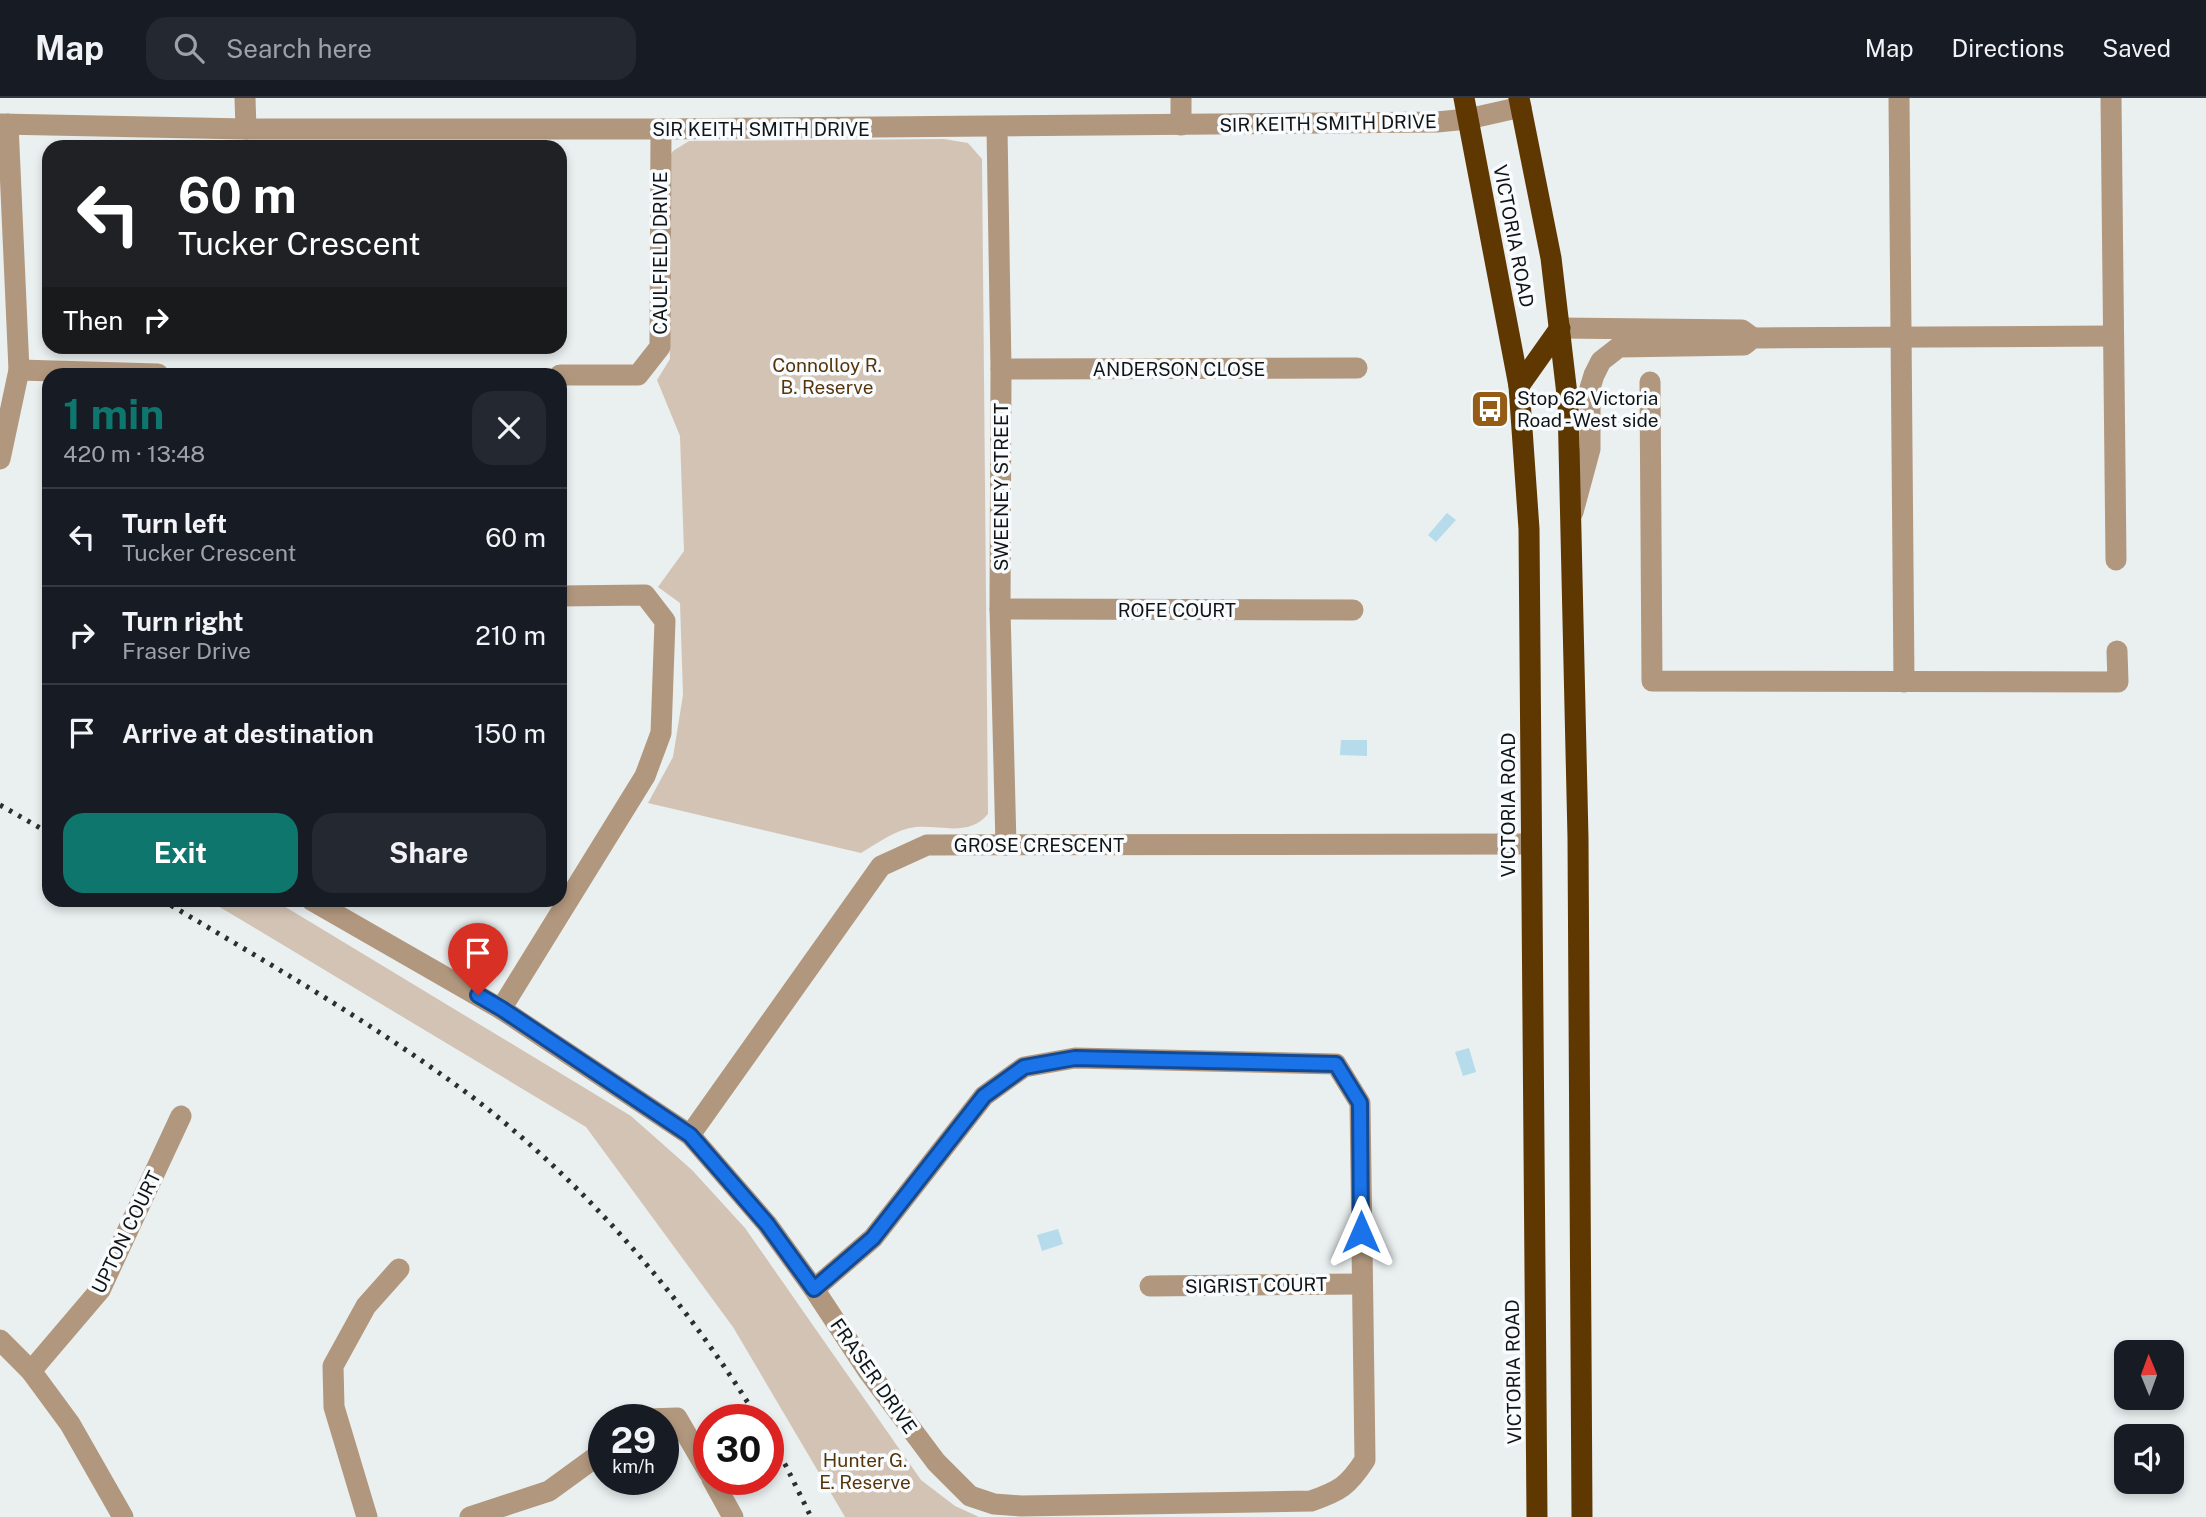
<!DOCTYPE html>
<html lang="en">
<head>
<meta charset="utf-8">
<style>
	:root { --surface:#171b24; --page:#242831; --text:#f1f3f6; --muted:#9ea1a6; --line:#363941; --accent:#0f766e }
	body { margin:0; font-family:"Public Sans",sans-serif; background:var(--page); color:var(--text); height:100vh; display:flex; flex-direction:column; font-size:26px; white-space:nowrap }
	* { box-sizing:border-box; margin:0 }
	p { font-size:23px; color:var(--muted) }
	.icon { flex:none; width:38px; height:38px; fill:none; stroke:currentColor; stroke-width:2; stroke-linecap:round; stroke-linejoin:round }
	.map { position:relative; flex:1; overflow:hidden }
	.drawer { position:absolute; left:42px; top:270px; width:525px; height:539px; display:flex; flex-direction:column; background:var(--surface); border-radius:21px; box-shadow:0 4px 10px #0003 }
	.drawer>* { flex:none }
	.hud { position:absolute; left:42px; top:42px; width:525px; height:214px; border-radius:21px; box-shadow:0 4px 10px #0003; background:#202124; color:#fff; overflow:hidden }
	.needle { width:46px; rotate:359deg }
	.tools { position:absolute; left:2114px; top:1242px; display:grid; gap:14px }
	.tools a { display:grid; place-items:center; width:70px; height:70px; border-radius:14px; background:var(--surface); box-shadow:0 4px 10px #0003; font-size:35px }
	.speed { position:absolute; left:588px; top:1306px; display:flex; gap:14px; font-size:35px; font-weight:700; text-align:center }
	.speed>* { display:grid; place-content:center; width:91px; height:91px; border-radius:50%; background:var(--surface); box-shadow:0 4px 10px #0003; line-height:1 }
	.speed small { font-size:18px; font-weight:400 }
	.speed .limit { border:10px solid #d22; background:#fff; color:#111 }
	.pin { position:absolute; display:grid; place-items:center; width:60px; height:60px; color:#fff; margin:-72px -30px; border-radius:50% 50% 50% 0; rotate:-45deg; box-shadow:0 0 7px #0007 }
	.pin .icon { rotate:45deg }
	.me { position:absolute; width:77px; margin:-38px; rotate:0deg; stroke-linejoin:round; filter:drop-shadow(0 0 5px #0008) }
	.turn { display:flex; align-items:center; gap:24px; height:147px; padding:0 21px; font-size:32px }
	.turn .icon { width:91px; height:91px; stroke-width:2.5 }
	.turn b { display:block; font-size:49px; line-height:60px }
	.then { display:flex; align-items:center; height:66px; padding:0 21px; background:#0003; gap:14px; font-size:26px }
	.round { display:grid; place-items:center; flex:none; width:74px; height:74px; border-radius:21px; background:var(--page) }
	.overview { display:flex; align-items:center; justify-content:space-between; height:119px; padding:0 21px }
	h1 { font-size:42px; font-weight:700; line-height:52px; color:var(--accent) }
	.primary-button { display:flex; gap:14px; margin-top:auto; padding:14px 21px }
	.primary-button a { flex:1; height:80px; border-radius:21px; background:var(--accent); color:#fff; font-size:28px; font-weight:700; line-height:80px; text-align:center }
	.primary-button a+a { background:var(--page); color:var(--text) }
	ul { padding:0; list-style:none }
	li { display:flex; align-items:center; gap:21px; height:98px; padding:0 21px; border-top:2px solid var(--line) }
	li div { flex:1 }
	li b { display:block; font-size:26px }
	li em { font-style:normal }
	header { display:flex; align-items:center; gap:42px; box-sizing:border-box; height:98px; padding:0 35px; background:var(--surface); border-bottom:2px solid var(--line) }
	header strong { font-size:33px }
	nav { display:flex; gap:38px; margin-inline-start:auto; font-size:24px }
	.search { width:490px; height:63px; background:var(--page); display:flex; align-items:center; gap:18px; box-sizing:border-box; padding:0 24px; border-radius:21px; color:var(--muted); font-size:26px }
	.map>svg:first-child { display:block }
	.green { fill:#d3c3b4 }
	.water { fill:#b6dbeb }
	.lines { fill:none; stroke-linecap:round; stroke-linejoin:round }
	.minor { stroke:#b1977d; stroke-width:21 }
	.highway { stroke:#5f3801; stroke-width:21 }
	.rail { stroke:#2c2e2f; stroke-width:5; stroke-dasharray:3.5 7; stroke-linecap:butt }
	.route-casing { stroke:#114b97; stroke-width:18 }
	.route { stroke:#1a73e8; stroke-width:12 }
	.labels { text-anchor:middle; stroke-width:7; stroke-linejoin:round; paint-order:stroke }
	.street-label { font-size:19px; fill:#121414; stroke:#f8fcfe }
	.park-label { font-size:19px; fill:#583509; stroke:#f8fcfe }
	.poi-label { font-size:19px; fill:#121414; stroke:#f8fcfe; text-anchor:start }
</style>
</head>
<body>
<header>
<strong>Map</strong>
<div class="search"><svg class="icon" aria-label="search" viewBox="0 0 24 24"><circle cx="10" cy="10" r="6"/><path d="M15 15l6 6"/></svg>Search here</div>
<nav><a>Map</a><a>Directions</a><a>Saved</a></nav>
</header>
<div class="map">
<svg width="2206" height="1419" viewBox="0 0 2206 1419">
	<rect width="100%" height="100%" fill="#eaeff0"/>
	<g class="green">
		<path d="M944,41l24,4 14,16 6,655c-19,23 -46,11 -72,13 -20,2 -38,16 -55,26l-213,-50 25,-46 10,-62 -3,-92 -22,-16 26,-36 -4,-115 -23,-56 13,-21 -5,-196 8,-12 16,-10z"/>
		<path d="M208,802h66l357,216 61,54 53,58 176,252 34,26 24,11h-134l-112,-190 -147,-200z"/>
	</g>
	<g class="water">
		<path d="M1447,415l9,7 -20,22 -8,-7z"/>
		<path d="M1341,642h26v16l-27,-1z"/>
		<path d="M1469,950l7,24 -13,4 -8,-24z"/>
		<path d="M1058,1131l5,15 -21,7 -5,-16z"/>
	</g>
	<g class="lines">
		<g class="minor">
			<path d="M245,0l1,31"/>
			<path d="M1899,0l5,584"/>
			<path d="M2111,0l5,462"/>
			<path d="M0,26l246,5h415l776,-7 31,-3 53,-12"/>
			<path d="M1181,27v-27"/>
			<path d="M997,30l4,241 -1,240 6,236"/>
			<path d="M1560,230l182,2 11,8"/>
			<path d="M1001,271l356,-1"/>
			<path d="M19,272l139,4"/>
			<path d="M560,277h78l22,-28 1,-218"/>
			<path d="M1650,284l2,299 466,1 -1,-31"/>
			<path d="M0,361l19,-89 -11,-246"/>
			<path d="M1573,414l17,-63v-61l4,-13 7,-14 18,-14 125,-2 9,-7 360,-2"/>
			<path d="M1000,511l353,1"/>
			<path d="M311,802l190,109 189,126 77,89 47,65 54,82 68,91 34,34 24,8 27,2 290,-5c29,-10 37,-15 54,-41l-5,-357 -24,-39 -261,-6 -51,9 -40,29 -111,142 -59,51"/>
			<path d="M501,911l144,-233 16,-43 4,-112 -20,-26 -85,1"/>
			<path d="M690,1037l191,-269 46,-21 604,-1"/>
			<path d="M1150,1188l211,-2"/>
			<path d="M0,1242l31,31 39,53 53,93"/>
			<path d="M31,1273l69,-81 81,-174"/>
			<path d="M647,1321l30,-1 32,55"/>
			<path d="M712,1381l21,38"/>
			<path d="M367,1419l-33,-110 -1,-41 33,-60 33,-37"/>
			<path d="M470,1419l79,-26 55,-40"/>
		</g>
		<g class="highway">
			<path d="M1464,0l55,288 10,143 8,988"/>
			<path d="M1519,0l32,160 17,145 10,435 4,679"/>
			<path d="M1519,288l41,-58"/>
		</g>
		<g class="rail">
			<path d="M0,707l49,28"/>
			<path d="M162,802c104,62 211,123 309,196 112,85 214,203 287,323"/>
			<path d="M768,1339l18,29 25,51"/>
		</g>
	</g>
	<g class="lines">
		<g class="route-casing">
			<path id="route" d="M478,897l24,14 188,126 77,89 47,65 59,-51 111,-142 40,-29 51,-9 261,6 24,39 1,129"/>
		</g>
		<use href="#route" class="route"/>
	</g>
	<defs>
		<g id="bus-square" transform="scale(2.0125)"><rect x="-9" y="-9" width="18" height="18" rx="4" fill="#945c15" stroke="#f8fcfe"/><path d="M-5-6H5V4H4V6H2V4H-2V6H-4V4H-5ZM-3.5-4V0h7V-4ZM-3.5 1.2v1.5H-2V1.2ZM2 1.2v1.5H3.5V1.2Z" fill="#fff"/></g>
	</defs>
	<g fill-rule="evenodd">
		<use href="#bus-square" x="1490" y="311"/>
	</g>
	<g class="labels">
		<g class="street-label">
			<text transform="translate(1328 25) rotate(-1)" y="7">SIR KEITH SMITH DRIVE</text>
			<text x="761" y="38">SIR KEITH SMITH DRIVE</text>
			<text transform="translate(1514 138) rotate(79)" y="7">VICTORIA ROAD</text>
			<text transform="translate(660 155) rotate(-90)" y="7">CAULFIELD DRIVE</text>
			<text x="1179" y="278">ANDERSON CLOSE</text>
			<text transform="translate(1001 389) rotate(-90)" y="7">SWEENEY STREET</text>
			<text x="1177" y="519">ROFE COURT</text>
			<text transform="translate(1508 707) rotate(-90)" y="7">VICTORIA ROAD</text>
			<text x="1039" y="754">GROSE CRESCENT</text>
			<text transform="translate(126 1134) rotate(-64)" y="7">UPTON COURT</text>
			<text transform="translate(1256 1187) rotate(-1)" y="7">SIGRIST COURT</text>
			<text transform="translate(1513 1274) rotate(-91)" y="7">VICTORIA ROAD</text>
			<text transform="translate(874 1278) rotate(55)" y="7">FRASER DRIVE</text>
		</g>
		<g class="park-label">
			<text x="827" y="274">Connolloy R.<tspan x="827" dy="22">B. Reserve</tspan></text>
			<text x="865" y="1369">Hunter G.<tspan x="865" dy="22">E. Reserve</tspan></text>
		</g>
		<g class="poi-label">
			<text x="1517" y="307">Stop 62 Victoria<tspan x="1517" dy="22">Road - West side</tspan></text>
		</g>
	</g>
</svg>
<div class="tools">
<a><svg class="needle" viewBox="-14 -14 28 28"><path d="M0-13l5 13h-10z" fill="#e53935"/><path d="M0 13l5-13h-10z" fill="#9ea1a6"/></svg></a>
<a><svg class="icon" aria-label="sound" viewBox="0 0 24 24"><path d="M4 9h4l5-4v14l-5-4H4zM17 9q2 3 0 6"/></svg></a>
</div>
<div class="speed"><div>29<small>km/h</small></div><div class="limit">30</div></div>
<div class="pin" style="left:478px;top:897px;background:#d93025"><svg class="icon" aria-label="arrive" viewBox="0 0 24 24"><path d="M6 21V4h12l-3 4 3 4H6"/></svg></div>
<svg class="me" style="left:1361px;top:1134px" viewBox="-20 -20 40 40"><path d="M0-17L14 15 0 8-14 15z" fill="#1a73e8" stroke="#fff" stroke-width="4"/></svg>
<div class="hud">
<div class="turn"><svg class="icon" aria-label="left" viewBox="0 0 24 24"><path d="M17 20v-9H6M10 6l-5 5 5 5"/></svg><div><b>60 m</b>Tucker Crescent</div></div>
<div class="then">Then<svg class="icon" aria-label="right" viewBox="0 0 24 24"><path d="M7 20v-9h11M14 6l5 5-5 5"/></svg></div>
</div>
<section class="drawer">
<div class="overview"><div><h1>1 min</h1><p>420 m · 13:48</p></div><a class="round"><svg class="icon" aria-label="close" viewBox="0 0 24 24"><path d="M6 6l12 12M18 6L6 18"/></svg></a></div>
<ul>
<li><svg class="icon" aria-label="left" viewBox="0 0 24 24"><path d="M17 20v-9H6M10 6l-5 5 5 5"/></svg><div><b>Turn left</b><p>Tucker Crescent</p></div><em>60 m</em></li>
<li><svg class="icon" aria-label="right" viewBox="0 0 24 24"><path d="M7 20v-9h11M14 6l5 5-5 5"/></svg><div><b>Turn right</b><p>Fraser Drive</p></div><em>210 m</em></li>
<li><svg class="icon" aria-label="arrive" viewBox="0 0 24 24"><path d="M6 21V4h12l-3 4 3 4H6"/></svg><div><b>Arrive at destination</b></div><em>150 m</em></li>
</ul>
<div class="primary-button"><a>Exit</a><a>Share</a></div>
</section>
</div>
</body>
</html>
